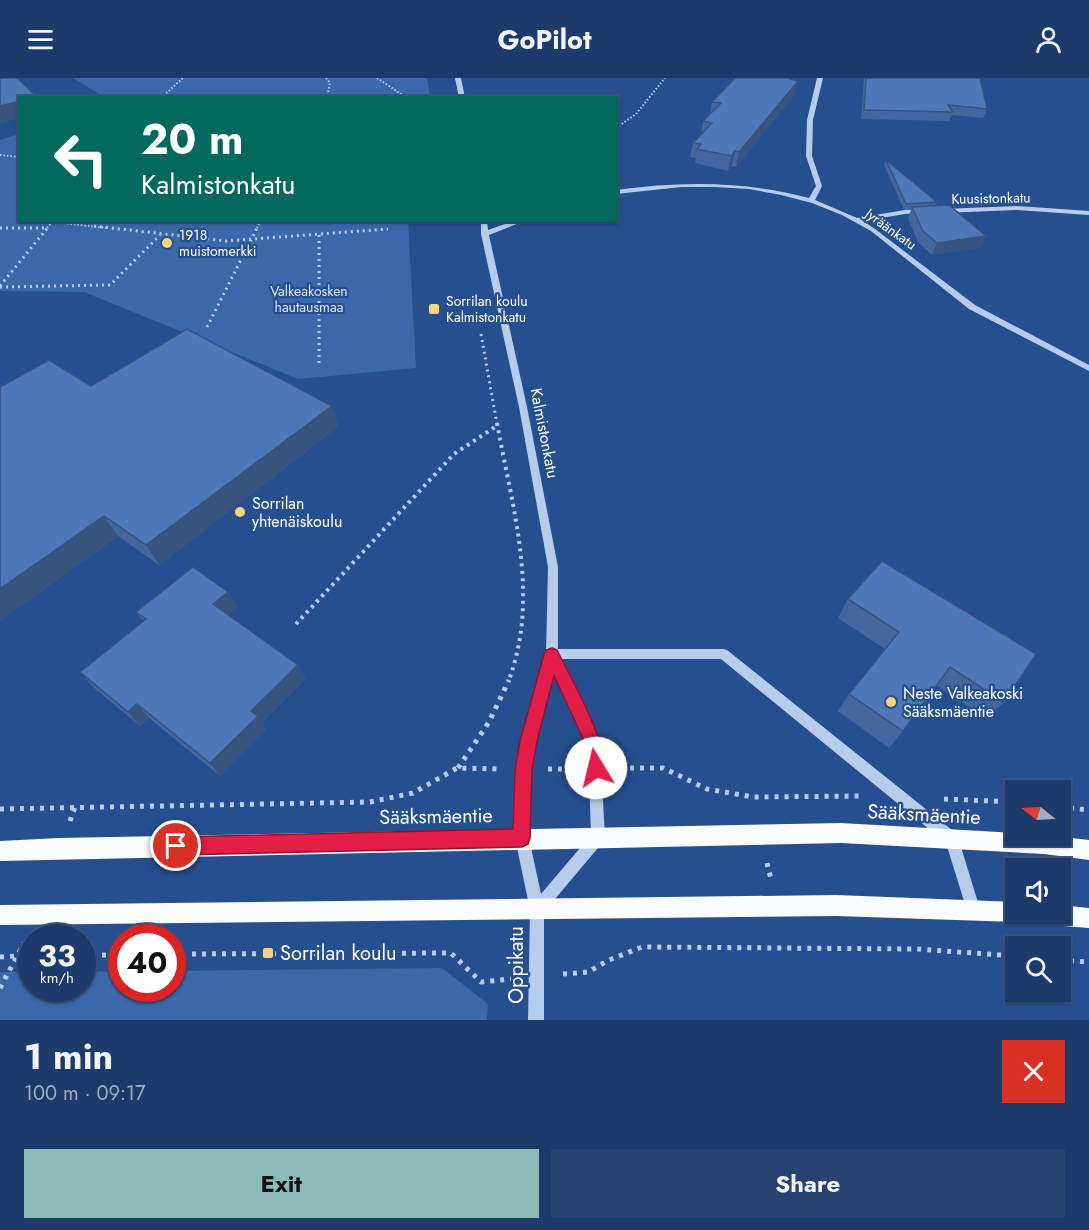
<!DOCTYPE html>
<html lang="en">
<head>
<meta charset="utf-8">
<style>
	:root { --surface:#1c3b6b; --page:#254271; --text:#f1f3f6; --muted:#a0adc1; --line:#3a557e; --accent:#8bbbb9 }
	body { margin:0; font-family:Jost,sans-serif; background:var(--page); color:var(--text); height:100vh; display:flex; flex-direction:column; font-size:22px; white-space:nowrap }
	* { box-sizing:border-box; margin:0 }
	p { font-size:20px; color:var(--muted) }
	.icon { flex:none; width:33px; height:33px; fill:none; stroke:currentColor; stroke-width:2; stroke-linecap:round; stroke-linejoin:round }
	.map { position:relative; height:942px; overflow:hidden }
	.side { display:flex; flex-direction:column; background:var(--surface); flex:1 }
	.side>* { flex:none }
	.hud { position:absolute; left:18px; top:18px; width:600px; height:126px; border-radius:0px; box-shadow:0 2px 4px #0004,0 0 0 2px var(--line); background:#00695c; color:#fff; overflow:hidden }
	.needle { width:39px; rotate:288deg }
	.buttons { position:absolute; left:1005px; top:702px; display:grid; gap:12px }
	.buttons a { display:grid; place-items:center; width:66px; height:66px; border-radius:0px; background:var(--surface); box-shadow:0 2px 4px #0004,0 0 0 2px var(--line); font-size:30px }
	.speed { position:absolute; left:18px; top:846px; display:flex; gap:12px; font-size:30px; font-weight:700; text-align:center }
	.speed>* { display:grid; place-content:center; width:78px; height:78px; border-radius:50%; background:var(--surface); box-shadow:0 2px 4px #0004,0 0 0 2px var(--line); line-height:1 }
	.speed small { font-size:15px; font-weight:400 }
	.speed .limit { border:9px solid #d22; background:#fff; color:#111 }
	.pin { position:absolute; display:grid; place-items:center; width:51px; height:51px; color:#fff; margin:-26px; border:3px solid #fff; border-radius:50%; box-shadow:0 2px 6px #0007 }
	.me { position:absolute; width:66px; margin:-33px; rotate:351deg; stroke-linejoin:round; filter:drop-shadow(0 0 4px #0008) }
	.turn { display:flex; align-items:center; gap:21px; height:126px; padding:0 24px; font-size:27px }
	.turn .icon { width:78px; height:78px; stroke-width:2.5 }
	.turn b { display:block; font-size:42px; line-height:51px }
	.round { display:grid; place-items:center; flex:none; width:63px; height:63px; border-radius:0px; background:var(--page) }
	.summary { display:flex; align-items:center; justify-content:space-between; height:102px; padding:0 24px }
	h1 { font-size:36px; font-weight:700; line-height:45px }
	.cta { display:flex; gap:12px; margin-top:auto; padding:12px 24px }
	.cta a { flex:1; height:69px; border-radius:0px; background:var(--accent); color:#111; font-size:24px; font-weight:700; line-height:69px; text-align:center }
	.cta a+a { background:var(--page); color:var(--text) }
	header { display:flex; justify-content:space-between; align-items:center; height:78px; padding:0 24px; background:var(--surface); font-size:27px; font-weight:700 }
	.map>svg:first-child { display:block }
	.green { fill:#3a68ab }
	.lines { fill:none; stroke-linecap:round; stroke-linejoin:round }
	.path-far3 { stroke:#b6cceb; stroke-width:2; stroke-dasharray:1.5 2; stroke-linecap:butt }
	.path-far2 { stroke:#b6cceb; stroke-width:3; stroke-dasharray:2 4; stroke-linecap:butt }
	.path-far1 { stroke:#b6cceb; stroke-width:4; stroke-dasharray:3 4.5; stroke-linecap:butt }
	.path { stroke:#b6cceb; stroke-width:5; stroke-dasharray:4 6; stroke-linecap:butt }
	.minor { fill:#b6cceb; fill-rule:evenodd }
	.major { fill:#fafcff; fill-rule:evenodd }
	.wall { fill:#43679c }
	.shaded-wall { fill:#37547f }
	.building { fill:#4e78b5; stroke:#37547f; stroke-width:1.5 }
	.route { fill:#e11d48; stroke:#92132f; stroke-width:1.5 }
	.poi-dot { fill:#f5d67b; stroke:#264f8f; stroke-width:2 }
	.labels { text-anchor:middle; stroke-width:4.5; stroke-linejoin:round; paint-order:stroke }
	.far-street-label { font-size:14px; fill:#fff; stroke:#264f8f }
	.far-poi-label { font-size:14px; fill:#fff; stroke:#264f8f; text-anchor:start }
	.far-park-label { font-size:14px; fill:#dbe7f8; stroke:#264f8f }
	.street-label { font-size:16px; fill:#fff; stroke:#264f8f }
	.poi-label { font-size:16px; fill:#fff; stroke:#264f8f; text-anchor:start }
	.near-street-label { font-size:20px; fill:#fff; stroke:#264f8f }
	.near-poi-label { font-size:20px; fill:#fff; stroke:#264f8f; text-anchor:start }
</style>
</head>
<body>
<header><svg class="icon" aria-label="menu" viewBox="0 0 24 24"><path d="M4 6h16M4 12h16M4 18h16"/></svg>GoPilot<svg class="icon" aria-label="person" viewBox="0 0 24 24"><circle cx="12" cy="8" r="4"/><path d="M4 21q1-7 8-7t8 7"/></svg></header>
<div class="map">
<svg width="1089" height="942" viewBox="0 0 1089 942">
	<rect width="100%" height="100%" fill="#264f8f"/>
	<g class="green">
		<path d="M73,0h354l3,19h-326z"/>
		<path d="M19,56l1,86 388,1 8,147 -118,11 -214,-87 -84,-1v-151z"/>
		<path d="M442,890l46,36 -1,16h-487v-48h31l1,16h50l1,-16 38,-1 1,17h50l1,-17z"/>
	</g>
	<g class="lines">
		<g class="path-far3">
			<path d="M326,0l4,5 -3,15"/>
			<path d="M377,0l30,20"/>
			<path d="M161,20l22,-20"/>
			<path d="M616,50l20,-14 29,-36"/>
			<path d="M0,77l20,2"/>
			<path d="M53,144l54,6"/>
			<path d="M47,150l6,-7"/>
			<path d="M257,150l4,-8"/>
		</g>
		<g class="path-far2">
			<path d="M94,148l132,15 162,-12"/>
			<path d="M0,150h47"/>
			<path d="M319,157v132"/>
			<path d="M0,208l49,-60"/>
			<path d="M0,209l110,-2 50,-50"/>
			<path d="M207,249l51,-101"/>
			<path d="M481,256l16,90"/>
		</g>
		<g class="path-far1">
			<path d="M497,345c15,84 44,175 11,259"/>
			<path d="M296,546l158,-170 44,-29"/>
		</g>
		<g class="path">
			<path d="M458,690l31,-46 20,-42"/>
			<path d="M620,690h43l44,21 46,8 106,-1"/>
			<path d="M548,691h23"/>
			<path d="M944,721l72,3"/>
			<path d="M1060,729l29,3"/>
			<path d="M0,731l370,-7 43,-9 44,-25 42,1"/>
			<path d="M70,743l5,-14"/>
			<path d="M767,785l4,16"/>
			<path d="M172,876l279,-1 30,29 30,-3"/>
			<path d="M82,877h40"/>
			<path d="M0,879l32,-2"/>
			<path d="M1060,882l29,2"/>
			<path d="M563,896l25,-2 21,-12 33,-13 274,2 100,7"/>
			<path d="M0,910l24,-45"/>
		</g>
		<g class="minor">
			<path d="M455,0h6l4,20h-6z"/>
			<path d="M817,0h6l-10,42 -1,36 10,30 -7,14 42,18 48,-8h21v2l-2,1 -19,1 -42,7 12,8 100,76 114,60v6l-120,-62 -98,-78 -29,-16 -30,-12 -31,-8 -32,-6 -34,-2h-34l-65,7v-4c66,-9 129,-9 193,8l7,-12 -10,-30 1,-36z"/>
			<path d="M1017,128l72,5v4l-72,-5 -75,3 -3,-2 3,-2z"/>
			<path d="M481,142h6l1,10 28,-10h11l-38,15 38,172 31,160v82h165l4,1 230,184 23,75 -2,5 -5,2 -5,-2 -22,-71 -225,-184h-161l40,86 5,92 -2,5 -59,70v108h-16l2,-110 -15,-72 3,-69 4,-28 24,-87 2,-87 -29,-160 -38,-173zM553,592l35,75 3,90 -50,59 -12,-56 1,-69 4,-28z"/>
		</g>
		<g class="major">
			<path d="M841,745l175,10v3h38l35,4v20l-45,-6 -203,-11 -841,18v-20l59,-3z"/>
			<path d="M836,817l180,7v12h10l-3,5 -7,3 -180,-6 -836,9v-20z"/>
			<path d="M1060,827l29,3v20l-53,-4 -7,-3 -3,-7h34z"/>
		</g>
	</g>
	<g class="wall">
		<path d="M864,0h116l7,31 -4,9 -31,-3 -3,6 -88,-2z"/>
		<path d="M795,16l-59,73 -4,-1 -4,5 -33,-8 1,-5 -6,-1 3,-14 8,-9 2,-13 7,-7 2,-12z"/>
		<path d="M886,82l51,42 -2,4 46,41 -49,8 -14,-13 -10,-24 3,-8h-7l-20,-45z"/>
		<path d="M91,308l241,20 6,21 -179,138 -41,-29 -118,85z"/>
		<path d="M228,514l9,15 -10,8 71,50 7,14 -43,43 4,8 -46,46 -71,-58 -9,8 -47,-39 -13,-15 63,-51 -7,-9z"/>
		<path d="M848,521l156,103 -17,17 -51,-34 -33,46 -14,17 -51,-37 11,-17 36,-45 -47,-31z"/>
	</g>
	<g class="shaded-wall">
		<path d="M798,3l-3,13 -59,73 3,-15z"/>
		<path d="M20,23v17l-20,5v-17z"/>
		<path d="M735,73l-3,15 -4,5 3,-15z"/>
		<path d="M986,158l-5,11 -49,8 5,-12z"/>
		<path d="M332,328l6,21 -179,138 -13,-20z"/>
		<path d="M104,438l14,20 -118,85v-32z"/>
		<path d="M228,514l9,15 -15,13 -9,-16z"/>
		<path d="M298,587l7,14 -43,43 4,8 -46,46 -10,-13 41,-52z"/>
		<path d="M137,626l12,14 -9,8 -12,-14z"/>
	</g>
	<g class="building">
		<path d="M0,0h17l20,19 -17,1v3l-20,5z"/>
		<path d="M735,0h53l10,3 -59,71 -4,-1 -4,5 -34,-7 4,-5 -8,-1 19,-20 -9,-2 18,-18 -9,-1z"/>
		<path d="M866,0h114l7,31 -39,-4 5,7 -89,-2z"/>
		<path d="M886,82l51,42 -31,2z"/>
		<path d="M949,127l37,31 -49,7 -14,-12 -11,-24z"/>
		<path d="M187,251l145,77 -186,139 -42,-29 -104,73v-202l49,-27 42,26z"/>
		<path d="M882,483l154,93 -32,48 -54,-35 -47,64 -54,-37 50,-62 -51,-33z"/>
		<path d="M193,489l35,25 -15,12 85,61 -47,46 7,5 -48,47 -73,-59 -9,8 -48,-40 66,-53 -10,-7z"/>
	</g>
	<path class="route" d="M552,570l5,2c12,25 56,100 45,124l-6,3 -6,-3 -4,-29 -32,-69 -17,65 -5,29 -2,68 -2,6 -6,3 -346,8 -7,-3 -2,-6 2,-7 7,-2 337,-8 2,-59 5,-29 24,-87 2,-4z"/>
	<g class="poi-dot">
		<circle cx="167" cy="165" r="6"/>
		<rect x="428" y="225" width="12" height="12" rx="3"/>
		<circle cx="240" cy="434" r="6"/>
		<circle cx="891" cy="624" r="6"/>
		<rect x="262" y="869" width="12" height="12" rx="3"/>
	</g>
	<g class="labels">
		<g class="far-street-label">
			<text transform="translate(991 120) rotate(-1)" y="5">Kuusistonkatu</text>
			<text transform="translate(891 151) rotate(36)" y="5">Jyräänkatu</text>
		</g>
		<g class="far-poi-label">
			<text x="179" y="162">1918<tspan x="179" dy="16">muistomerkki</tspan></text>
			<text x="446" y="228">Sorrilan koulu<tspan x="446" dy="16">Kalmistonkatu</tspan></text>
		</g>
		<g class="far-park-label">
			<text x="309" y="218">Valkeakosken<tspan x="309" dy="16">hautausmaa</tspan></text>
		</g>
		<g class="street-label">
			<text transform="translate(545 355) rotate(79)" y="6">Kalmistonkatu</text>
		</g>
		<g class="poi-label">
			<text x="252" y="431">Sorrilan<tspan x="252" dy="18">yhtenäiskoulu</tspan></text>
			<text x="903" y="621">Neste Valkeakoski<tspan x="903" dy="18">Sääksmäentie</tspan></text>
		</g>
		<g class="near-street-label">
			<text transform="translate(924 736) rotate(3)" y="7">Sääksmäentie</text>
			<text transform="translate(436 738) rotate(-1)" y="7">Sääksmäentie</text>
			<text transform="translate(516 887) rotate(-90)" y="7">Oppikatu</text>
		</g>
		<g class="near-poi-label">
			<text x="280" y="882">Sorrilan koulu</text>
		</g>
	</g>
</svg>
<div class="buttons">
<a><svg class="needle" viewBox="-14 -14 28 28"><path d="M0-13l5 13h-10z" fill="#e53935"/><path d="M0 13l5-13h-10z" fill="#a0adc1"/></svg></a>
<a><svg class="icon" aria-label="sound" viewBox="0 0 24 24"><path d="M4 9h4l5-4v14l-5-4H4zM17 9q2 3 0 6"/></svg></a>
<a><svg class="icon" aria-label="search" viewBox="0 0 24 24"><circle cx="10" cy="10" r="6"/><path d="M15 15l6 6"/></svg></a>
</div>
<div class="speed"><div>33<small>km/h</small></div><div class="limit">40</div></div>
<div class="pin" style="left:176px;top:768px;background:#d93025"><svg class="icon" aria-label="arrive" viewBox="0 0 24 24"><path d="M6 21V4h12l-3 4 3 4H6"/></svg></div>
<svg class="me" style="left:596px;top:690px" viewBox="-20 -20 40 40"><circle r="19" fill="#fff"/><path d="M0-13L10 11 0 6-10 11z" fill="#e11d48"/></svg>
<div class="hud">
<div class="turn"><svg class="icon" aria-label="left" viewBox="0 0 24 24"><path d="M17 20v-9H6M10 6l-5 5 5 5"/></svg><div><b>20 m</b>Kalmistonkatu</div></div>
</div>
</div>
<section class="side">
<div class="summary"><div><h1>1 min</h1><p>100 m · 09:17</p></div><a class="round" style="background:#d93025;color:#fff"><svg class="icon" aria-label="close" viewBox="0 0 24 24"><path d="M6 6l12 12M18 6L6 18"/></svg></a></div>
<div class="cta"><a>Exit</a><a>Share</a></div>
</section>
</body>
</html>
